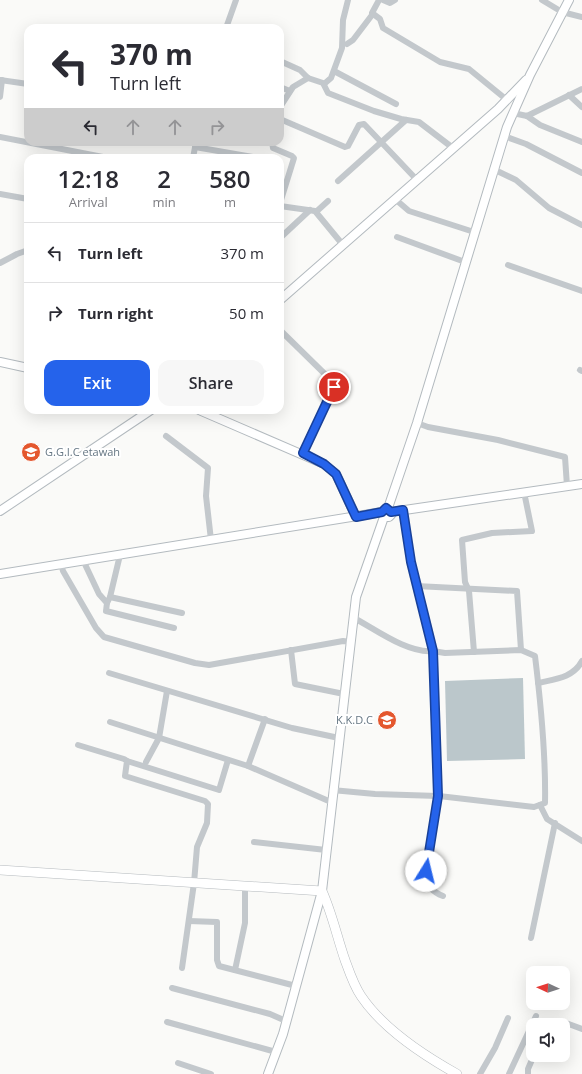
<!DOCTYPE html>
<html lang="en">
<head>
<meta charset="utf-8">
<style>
	:root { --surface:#fff; --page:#f7f7f7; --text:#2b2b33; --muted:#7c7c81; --line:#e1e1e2; --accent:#2563eb }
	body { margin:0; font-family:"Open Sans",sans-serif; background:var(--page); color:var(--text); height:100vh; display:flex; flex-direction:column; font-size:15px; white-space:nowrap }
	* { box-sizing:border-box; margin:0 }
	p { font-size:13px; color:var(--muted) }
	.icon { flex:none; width:22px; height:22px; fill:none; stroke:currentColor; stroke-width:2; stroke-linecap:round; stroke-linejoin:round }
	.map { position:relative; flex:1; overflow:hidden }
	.drawer { position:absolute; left:24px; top:154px; width:260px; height:260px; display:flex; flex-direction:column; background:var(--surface); border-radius:12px; box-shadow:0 4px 16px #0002 }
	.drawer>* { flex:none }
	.guide { position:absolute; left:24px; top:24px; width:260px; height:122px; border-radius:12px; box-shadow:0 4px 16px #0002; background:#fff; color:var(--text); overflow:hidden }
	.needle { width:26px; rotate:273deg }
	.tools { position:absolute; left:526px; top:966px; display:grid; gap:8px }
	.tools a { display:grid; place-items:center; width:44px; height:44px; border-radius:8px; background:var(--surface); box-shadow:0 4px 16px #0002; font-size:20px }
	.pin { position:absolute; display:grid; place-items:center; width:34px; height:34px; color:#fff; margin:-17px; border:2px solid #fff; border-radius:50%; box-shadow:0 1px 4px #0007 }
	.me { position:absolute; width:44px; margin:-22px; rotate:9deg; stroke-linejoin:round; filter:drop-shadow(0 0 3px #0008) }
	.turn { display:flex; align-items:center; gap:14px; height:84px; padding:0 20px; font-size:18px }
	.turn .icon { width:52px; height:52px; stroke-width:2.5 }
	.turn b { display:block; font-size:28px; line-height:34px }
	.lanes { display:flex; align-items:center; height:38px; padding:0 20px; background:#0003; justify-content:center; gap:20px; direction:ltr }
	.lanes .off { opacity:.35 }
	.eta { display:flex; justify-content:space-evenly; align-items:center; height:68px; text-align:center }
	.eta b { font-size:24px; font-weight:600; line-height:28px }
	.action { display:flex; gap:8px; margin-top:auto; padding:8px 20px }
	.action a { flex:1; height:46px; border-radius:12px; background:var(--accent); color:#fff; font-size:16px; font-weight:600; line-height:46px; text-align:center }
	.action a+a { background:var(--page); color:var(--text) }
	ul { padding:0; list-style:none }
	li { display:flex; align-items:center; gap:12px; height:60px; padding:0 20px; border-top:1px solid var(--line) }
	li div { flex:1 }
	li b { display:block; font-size:15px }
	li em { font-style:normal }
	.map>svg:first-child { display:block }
	.water { fill:#bbc7cb }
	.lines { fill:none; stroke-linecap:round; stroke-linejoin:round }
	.secondary-casing { stroke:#b3babf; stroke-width:10 }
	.primary-casing { stroke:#b5babe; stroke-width:10 }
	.street { stroke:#c3c8cc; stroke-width:6 }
	.secondary { stroke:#fff; stroke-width:8 }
	.primary { stroke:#fff; stroke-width:9 }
	.route-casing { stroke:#184099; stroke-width:10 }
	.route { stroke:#2563eb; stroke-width:7 }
	.labels { text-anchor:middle; stroke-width:4; stroke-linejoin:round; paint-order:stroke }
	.poi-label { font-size:11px; fill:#657683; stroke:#fff; text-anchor:start }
</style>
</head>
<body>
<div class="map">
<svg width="582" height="1074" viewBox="0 0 582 1074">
	<rect width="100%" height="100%" fill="#fafaf8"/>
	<path class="water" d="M523,678l2,81 -78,2 -2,-80z"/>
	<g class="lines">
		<g class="secondary-casing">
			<g id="secondary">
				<path d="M280,300l218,-191 28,-29"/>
				<path d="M0,362l28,6"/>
				<path d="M199,410l125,54 12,10 20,43"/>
				<path d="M388,508l29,-85 90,-296 23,-52 39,-75"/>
				<path d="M0,511l151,-101"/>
				<path d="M391,512l191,-28"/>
				<path d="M0,574l382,-62"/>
				<path d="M268,1074l15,-40 39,-143 34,-294 28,-80 -2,-5 6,-4 3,7 -2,2h-5"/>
			</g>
		</g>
		<g class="primary-casing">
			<path id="primary" d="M0,870l322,21c10,22 15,46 23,69 4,11 9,26 16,36 22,33 62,59 96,78"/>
		</g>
		<g class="street">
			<path d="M379,0l-7,13 8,6 3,9 57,34 29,7 38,31"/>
			<path d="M383,0l7,3 5,-3"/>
			<path d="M542,0l20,12 20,5"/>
			<path d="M226,28l10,-28"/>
			<path d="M347,44l6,-4 19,-25"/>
			<path d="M280,61l20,9 8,8 15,5 5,10 46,18 27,8 18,3 34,26"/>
			<path d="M334,71l62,33"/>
			<path d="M0,80l28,4"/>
			<path d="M324,84l7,-6 11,-30 1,-28 5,-20"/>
			<path d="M280,87l10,4"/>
			<path d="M569,95l13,12"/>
			<path d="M0,97l2,-17"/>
			<path d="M280,107l13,-20 15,-9"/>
			<path d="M513,113l14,3 55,-27"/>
			<path d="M527,116l13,9 42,17"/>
			<path d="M280,119l65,28 3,-1 11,-21 5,-1 53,56"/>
			<path d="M504,136l22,8 56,29"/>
			<path d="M0,137l108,21"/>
			<path d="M272,142l1,6 19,8 2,2 -14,45"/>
			<path d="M195,147l64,11"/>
			<path d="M193,158l3,-16"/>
			<path d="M493,169l23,11 33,28 33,17"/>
			<path d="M338,181l68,-61"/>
			<path d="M0,194l28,5"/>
			<path d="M395,199l14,12 65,21"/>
			<path d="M280,206l35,5 28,34"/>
			<path d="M315,211h2l11,-10"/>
			<path d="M397,237l68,25"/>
			<path d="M280,238l30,-28"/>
			<path d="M0,263l17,-9 11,-4"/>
			<path d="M508,265l74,26"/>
			<path d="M280,330l52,51 2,6 -31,66"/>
			<path d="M580,370l2,1"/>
			<path d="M417,423l11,4 70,13 67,17 2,29"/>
			<path d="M166,436l42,32 -2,28 5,44"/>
			<path d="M83,560l16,34 8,9 -1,8 68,17"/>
			<path d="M61,564l2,7 33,57 8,9 91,26 14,2 134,-24 8,1"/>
			<path d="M416,586l101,5 4,59"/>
			<path d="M110,597l10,-42"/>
			<path d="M107,603l3,-6 72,16"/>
			<path d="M354,618c21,11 54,36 79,33l-22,-89 -8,-52"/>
			<path d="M291,650l4,34 49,10"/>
			<path d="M474,652l-5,-61 -4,-9 -3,-42 30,-7 40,-2 -8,-39"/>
			<path d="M109,673l183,55 47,10"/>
			<path d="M538,683c17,-4 35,-5 44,-22"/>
			<path d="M110,722l138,44 17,-47"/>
			<path d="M78,745l46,14 3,2 -2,15 80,25 3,3 -1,19 -10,24 -3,36 -12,85"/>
			<path d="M127,761l92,29 9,-30"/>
			<path d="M146,762l13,-24 8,-47"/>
			<path d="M248,766l83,36"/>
			<path d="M332,790l43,4 63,2h1l95,11 11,-4c1,-49 -4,-98 -10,-147l-14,-6 -76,3 -12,-2 5,145 -13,80c3,11 8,16 18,20"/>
			<path d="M540,805l7,14 35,22"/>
			<path d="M254,842l72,8"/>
			<path d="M189,921l28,1v38l2,6 77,20"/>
			<path d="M531,938l24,-115"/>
			<path d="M235,970l10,-47v-37"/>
			<path d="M172,988l98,26 16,7"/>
			<path d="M167,1022l109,30"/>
			<path d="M566,1023l16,6"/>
			<path d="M548,1025v-1"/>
			<path d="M178,1063l33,11"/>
			<path d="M480,1074l15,-26 13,-30"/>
			<path d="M509,1074l27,-58"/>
			<path d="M528,1074v-5l6,-14"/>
		</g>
		<use href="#secondary" class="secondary"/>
		<use href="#primary" class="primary"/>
	</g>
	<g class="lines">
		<g class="route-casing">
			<path id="route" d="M334,387l-31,66 21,11 12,10 20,43 26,-5 4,-4 5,4 12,-2 8,52 22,89 5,145 -12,75"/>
		</g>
		<use href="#route" class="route"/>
	</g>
	<defs>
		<g id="school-disc" transform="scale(1)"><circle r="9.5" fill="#e4572e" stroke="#fff"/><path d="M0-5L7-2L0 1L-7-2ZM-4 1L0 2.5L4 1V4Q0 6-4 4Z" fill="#fff"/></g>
		<g id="university-disc" transform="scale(1)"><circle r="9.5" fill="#e4572e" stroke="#fff"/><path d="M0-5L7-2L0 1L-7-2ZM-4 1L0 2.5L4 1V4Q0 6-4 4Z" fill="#fff"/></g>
	</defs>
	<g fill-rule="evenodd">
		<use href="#school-disc" x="31" y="452"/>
		<use href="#university-disc" x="387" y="720"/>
	</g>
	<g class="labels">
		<g class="poi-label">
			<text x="45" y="456">G.G.I.C etawah</text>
			<text x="373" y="724" text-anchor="end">K.K.D.C</text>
		</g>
	</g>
</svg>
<div class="tools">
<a><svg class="needle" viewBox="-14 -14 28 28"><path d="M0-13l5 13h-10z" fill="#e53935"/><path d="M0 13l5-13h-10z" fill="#7c7c81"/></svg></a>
<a><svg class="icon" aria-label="sound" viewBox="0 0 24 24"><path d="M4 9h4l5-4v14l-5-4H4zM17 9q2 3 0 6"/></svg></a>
</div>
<div class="pin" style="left:334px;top:387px;background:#d93025"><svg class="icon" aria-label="arrive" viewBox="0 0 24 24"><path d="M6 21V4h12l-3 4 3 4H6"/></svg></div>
<svg class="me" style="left:426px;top:871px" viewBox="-20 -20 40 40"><circle r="19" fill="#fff"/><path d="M0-13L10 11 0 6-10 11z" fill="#2563eb"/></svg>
<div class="guide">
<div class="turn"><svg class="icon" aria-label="left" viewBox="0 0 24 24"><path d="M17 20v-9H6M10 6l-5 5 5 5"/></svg><div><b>370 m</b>Turn left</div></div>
<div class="lanes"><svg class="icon" aria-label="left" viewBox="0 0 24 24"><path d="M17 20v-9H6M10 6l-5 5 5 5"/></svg><svg class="icon off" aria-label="ahead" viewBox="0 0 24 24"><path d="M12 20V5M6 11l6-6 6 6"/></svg><svg class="icon off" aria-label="ahead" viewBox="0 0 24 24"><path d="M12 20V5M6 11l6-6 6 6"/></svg><svg class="icon off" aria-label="right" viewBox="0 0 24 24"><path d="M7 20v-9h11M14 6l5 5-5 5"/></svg></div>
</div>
<section class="drawer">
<div class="eta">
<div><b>12:18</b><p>Arrival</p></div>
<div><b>2</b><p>min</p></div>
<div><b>580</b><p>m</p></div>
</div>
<ul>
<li><svg class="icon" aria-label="left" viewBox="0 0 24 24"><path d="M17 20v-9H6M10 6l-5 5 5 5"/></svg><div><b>Turn left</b></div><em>370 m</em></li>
<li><svg class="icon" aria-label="right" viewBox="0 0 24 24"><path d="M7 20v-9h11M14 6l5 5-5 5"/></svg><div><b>Turn right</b></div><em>50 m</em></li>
</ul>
<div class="action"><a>Exit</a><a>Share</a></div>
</section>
</div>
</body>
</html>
